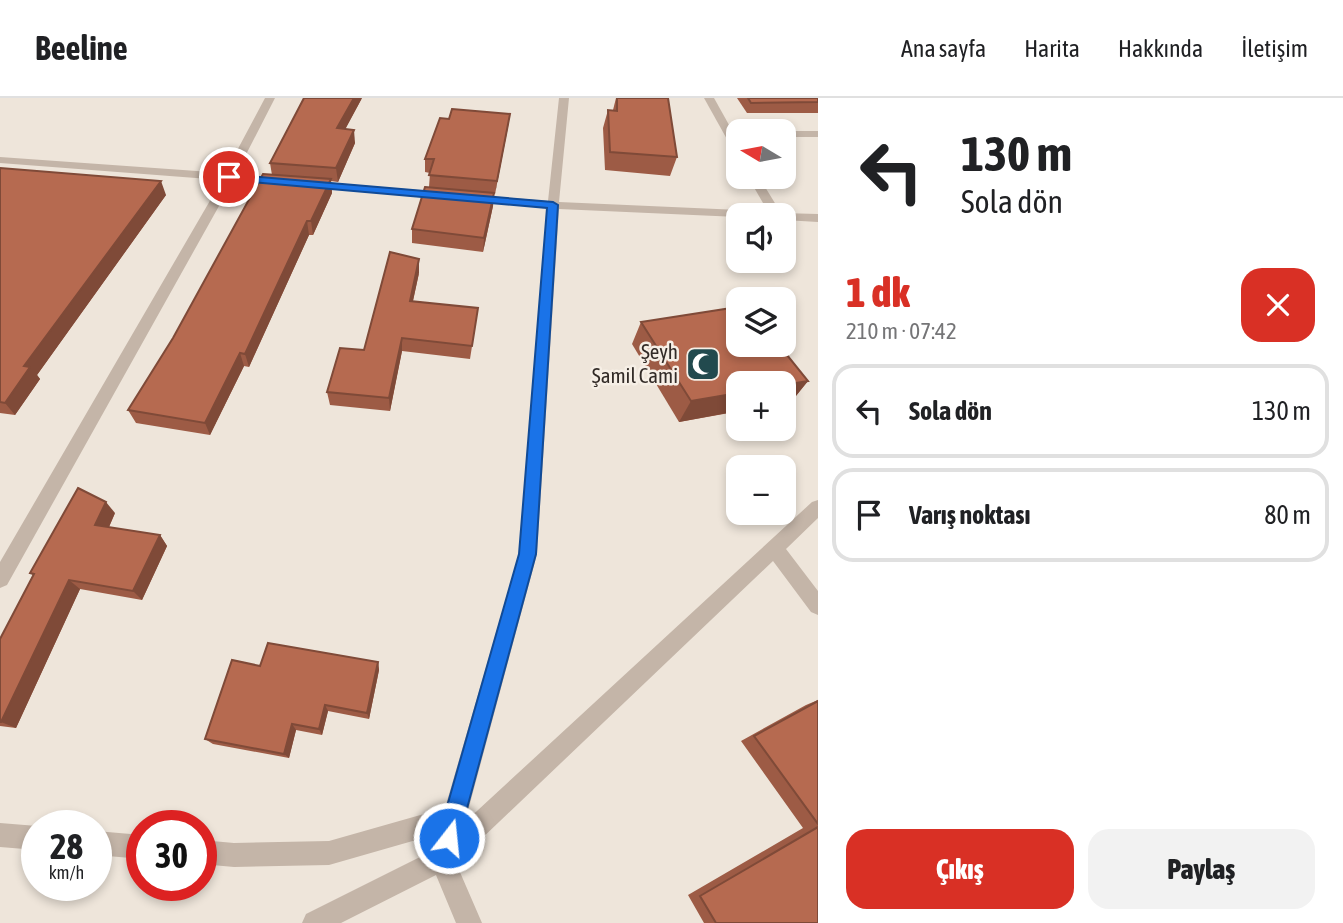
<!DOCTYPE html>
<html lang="tr">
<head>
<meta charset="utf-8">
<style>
	:root { --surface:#fff; --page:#f2f2f2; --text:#202124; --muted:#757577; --line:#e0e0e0; --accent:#d93025 }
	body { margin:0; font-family:"Asap Condensed",sans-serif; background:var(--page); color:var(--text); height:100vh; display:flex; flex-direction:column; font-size:26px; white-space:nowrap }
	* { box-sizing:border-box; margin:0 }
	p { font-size:23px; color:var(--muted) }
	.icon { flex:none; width:38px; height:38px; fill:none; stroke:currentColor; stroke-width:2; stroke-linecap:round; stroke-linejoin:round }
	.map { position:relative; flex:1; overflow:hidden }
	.sheet { display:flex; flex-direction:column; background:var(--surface); width:525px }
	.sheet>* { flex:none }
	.guide { background:#fff; color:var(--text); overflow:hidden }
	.needle { width:46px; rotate:280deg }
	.buttons { position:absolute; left:726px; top:21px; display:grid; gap:14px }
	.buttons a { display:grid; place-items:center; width:70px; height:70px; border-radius:14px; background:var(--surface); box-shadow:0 4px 10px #0003; font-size:35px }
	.speed { position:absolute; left:21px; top:712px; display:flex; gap:14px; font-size:35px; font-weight:700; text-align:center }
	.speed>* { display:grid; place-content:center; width:91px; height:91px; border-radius:50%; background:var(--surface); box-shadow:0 4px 10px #0003; line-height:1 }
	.speed small { font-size:18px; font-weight:400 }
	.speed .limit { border:10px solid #d22; background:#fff; color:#111 }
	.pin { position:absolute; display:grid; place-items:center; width:60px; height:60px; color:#fff; margin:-30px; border:4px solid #fff; border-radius:50%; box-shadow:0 2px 7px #0007 }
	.me { position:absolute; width:77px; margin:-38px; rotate:16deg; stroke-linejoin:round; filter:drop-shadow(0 0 5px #0008) }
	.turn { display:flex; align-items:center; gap:24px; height:147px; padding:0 28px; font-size:32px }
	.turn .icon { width:91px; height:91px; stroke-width:2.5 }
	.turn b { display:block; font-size:49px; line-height:60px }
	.round { display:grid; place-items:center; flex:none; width:74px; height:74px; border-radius:21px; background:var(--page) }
	.overview { display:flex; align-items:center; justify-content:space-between; height:119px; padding:0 28px }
	h1 { font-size:42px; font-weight:800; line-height:52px; color:var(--accent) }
	.button { display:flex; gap:14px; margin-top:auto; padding:14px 28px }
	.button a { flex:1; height:80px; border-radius:21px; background:var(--accent); color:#fff; font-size:28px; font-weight:800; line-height:80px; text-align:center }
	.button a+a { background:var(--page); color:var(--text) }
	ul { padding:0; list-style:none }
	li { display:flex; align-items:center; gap:21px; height:94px; margin:0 14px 10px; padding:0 14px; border:4px solid var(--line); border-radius:21px }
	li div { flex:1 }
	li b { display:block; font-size:26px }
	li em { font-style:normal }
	header { display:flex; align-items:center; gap:42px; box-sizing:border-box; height:98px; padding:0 35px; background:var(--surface); border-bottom:2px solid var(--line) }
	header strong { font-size:33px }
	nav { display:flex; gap:38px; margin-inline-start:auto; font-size:24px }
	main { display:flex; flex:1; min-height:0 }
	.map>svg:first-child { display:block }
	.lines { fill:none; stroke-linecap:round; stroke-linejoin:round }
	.street { fill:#c4b5a8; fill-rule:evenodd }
	.wall { fill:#9d5b45 }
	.shaded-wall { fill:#7f4a38 }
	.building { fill:#b66a50; stroke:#7f4a38; stroke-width:2 }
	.route { fill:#1a73e8; stroke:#114b97; stroke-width:2 }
	.labels { text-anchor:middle; stroke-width:5; stroke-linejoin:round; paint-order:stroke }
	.poi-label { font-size:21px; fill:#322b27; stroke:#f6efe6; text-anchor:end }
</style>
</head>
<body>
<header>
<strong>Beeline</strong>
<nav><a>Ana sayfa</a><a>Harita</a><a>Hakkında</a><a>İletişim</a></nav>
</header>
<main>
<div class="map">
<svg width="818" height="825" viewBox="0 0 818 825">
	<rect width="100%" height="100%" fill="#eee5da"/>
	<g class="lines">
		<g class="street">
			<path d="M265,0h10l-39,76 47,4 6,3 -6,3 -50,-3 -226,404 -7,3v-26l222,-382 -222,-17v-6l225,16z"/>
			<path d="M559,0h10l-10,104 203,9 6,4h-30v2l-179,-8 -22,345 -72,268 347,-320 6,-2v18l-32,31 32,42v24l-7,-3 -38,-51 -317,302 26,60h-26l-20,-48 -95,48h-39l4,-9 126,-63 5,-17 -108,31 -95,2 -33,-3v-24l33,3 95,-2 116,-33 74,-254 28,-346 -236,-21 -6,-3 6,-3 237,20z"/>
			<path d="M704,0h10l24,43v12l-5,-3z"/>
			<path d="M782,33h36v6h-34z"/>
			<path d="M748,79h11l22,36 37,1v8l-34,-2v-5h-14z"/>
			<path d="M0,725l37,3v24l-37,-3z"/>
			<path d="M96,733l46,4v24l-46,-4z"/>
		</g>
	</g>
	<g class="wall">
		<path d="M362,0l-17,31 10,14 -17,39 -7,-1 1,12 -19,42h-4l-60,132 -5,-1 -34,69 -74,-12 -8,-13 45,-72 99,-163 -2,-12z"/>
		<path d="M616,0h46l15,59 -7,19 -65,-6 -2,-42 5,-18h5z"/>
		<path d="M737,0h81v15h-71z"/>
		<path d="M510,16l-15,80h-1l-1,12 -10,46 -71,-9v-14l17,-42 1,-14 -5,-1v-13l24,-40z"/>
		<path d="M0,70l166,27 -129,180 3,4 -25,36 -15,-2z"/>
		<path d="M419,175l-6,28 65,7 -8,51 -68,-8 -12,60 -60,-6 -3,-13 37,-42z"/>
		<path d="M641,224l167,59 -17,21 -112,20 -47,-78z"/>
		<path d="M115,415l-6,14 51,8 7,11 -25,54 -62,-11 -64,139 -16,-2v-87l33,-64 -3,-2z"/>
		<path d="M378,564l1,8 -10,49 -41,-8 -6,24 -26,-5 -7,28 -76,-14 -8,-5 55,-73z"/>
		<path d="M818,602v223h-114l-16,-28 115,-67 -62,-87 65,-36z"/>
	</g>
	<g class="shaded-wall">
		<path d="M354,0h8l-23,43 -2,-13z"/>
		<path d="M510,16l-2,13 -13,67 2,-13z"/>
		<path d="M354,32l1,13 -17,39 -2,-14z"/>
		<path d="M331,81l1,14 -19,42 -2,-14z"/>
		<path d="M161,83l5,14 -129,180 3,4 -25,36 -10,-12 19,-37z"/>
		<path d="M494,95l-1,13 -10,46 1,-14z"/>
		<path d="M307,123l2,14 -60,132 -4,-13z"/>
		<path d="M419,161v14l-9,41v-13z"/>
		<path d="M402,240v13l-12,60 -1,-13z"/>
		<path d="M240,255l4,13 -34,69 -5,-12z"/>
		<path d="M808,283l-17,21 -7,1v-18z"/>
		<path d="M738,295v18l-59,11 12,-21z"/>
		<path d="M106,404l9,11 -10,23 -10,-11z"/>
		<path d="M160,437l7,11 -25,54 -9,-9z"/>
		<path d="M69,482l11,9 -64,139 -15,-6z"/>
		<path d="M378,564l1,8 -10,49 -2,-6z"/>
		<path d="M325,607l3,6 -6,24 -3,-6z"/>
		<path d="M292,626l4,6 -7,28 -5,-4z"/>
	</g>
	<g class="building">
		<path d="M304,0h50l-17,30 17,2 -18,38 -66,-5z"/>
		<path d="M617,0h51l9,59 -67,-5 -2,-42 9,1z"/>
		<path d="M748,0h70v4l-67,1z"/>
		<path d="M452,11l58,5 -13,67 -68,-6 5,-16h-9l15,-41 9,1z"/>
		<path d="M0,70l161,13 -137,185 6,1 -25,36 -5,-1z"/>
		<path d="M263,76l68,5 -20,42h-4l-62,133 -5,-1 -35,70 -77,-13 45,-72z"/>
		<path d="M425,89l69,6 -10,45 -72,-9z"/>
		<path d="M390,154l29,7 -9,42 68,7 -6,38 -70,-8 -13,60 -62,-6 13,-44 24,2z"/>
		<path d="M738,209v38h41l29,36 -24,4v-2h-46v10l-47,8 -50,-79z"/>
		<path d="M78,390l28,14 -11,23 65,10 -27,56 -64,-11 -68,142h-1v-83l34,-65 -4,-1z"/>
		<path d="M268,545l110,19 -11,51 -42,-8 -6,24 -27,-5 -8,30 -79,-15 27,-79 28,6z"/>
		<path d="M818,603v123l-64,-88z"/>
		<path d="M818,729v96h-102l-16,-27z"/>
	</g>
	<path class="route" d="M225,76l328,28 5,3 -22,349 -77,284 -3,8 -7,3 -8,-3 -3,-8 81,-284 28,-346 -318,-28 -5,-3z"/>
	<defs>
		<g id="mosque-square" transform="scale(1.75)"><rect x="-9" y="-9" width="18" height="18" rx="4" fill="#224a4e" stroke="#f6efe6"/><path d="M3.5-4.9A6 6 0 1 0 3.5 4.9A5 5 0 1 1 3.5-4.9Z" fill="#fff"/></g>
	</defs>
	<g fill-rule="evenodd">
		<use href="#mosque-square" x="703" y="266"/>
	</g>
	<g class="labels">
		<g class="poi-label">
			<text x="678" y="261">Şeyh<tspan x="678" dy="24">Şamil Cami</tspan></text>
		</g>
	</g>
</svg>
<div class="buttons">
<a><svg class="needle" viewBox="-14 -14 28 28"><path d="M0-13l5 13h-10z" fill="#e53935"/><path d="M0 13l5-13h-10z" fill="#757577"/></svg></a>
<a><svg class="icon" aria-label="sound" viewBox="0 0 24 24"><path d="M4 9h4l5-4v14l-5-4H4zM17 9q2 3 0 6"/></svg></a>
<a><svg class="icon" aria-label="layers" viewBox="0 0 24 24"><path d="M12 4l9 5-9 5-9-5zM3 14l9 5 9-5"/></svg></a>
<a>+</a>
<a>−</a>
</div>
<div class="speed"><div>28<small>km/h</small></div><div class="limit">30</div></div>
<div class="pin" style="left:229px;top:79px;background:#d93025"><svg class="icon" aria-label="arrive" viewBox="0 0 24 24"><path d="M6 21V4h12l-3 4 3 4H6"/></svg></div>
<svg class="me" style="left:449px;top:740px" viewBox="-20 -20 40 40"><circle r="17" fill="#1a73e8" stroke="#fff" stroke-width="3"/><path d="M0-11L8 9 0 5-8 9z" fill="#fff"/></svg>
</div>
<section class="sheet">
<div class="guide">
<div class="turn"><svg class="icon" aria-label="left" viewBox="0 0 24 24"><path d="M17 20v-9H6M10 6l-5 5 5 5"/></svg><div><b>130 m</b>Sola dön</div></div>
</div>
<div class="overview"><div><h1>1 dk</h1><p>210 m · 07:42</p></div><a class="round" style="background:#d93025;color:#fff"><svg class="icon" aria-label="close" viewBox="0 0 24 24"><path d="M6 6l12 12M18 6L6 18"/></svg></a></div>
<ul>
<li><svg class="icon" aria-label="left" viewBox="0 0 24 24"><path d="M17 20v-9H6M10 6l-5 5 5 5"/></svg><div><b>Sola dön</b></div><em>130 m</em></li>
<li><svg class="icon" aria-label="arrive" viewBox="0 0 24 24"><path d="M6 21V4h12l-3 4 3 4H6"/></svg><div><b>Varış noktası</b></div><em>80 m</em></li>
</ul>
<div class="button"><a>Çıkış</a><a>Paylaş</a></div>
</section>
</main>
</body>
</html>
